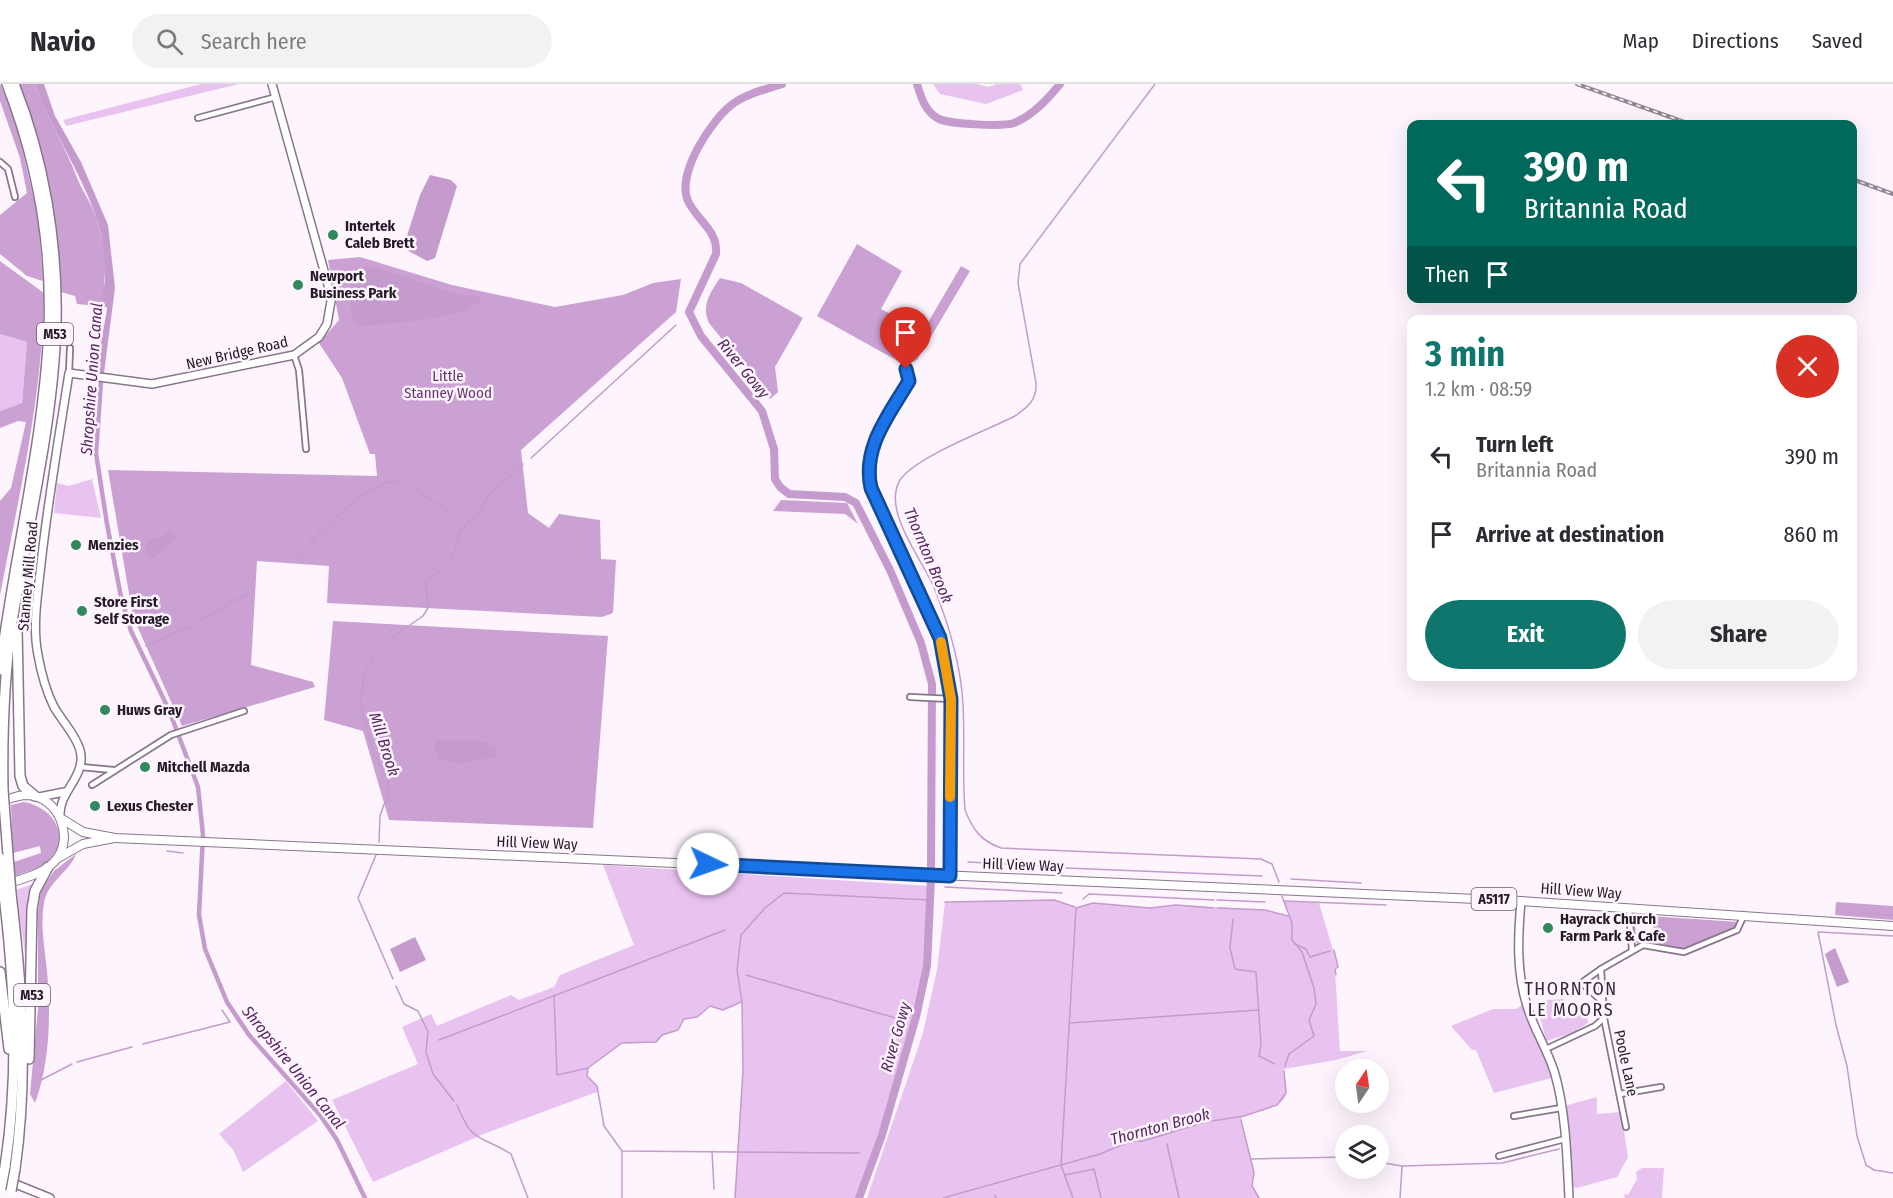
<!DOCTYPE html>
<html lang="en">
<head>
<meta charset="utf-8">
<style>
	:root { --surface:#fff; --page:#f2f2f3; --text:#2b2b33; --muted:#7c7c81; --line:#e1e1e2; --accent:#0f766e }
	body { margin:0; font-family:"Fira Sans Condensed",sans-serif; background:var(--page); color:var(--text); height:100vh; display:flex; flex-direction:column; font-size:22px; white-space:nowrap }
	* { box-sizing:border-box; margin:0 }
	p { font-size:20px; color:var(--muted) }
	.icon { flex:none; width:33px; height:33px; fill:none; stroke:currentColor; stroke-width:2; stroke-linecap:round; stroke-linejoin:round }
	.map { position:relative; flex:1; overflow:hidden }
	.drawer { position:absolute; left:1407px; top:231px; width:450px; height:366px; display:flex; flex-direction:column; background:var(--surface); border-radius:12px; box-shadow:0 6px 24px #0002 }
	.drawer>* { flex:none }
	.hud { position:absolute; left:1407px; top:36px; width:450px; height:183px; border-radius:12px; box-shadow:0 6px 24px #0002; background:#00695c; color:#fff; overflow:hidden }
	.needle { width:39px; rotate:13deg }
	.controls { position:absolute; left:1335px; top:975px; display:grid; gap:12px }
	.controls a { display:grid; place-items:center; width:54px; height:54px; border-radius:50%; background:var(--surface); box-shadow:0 6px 24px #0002; font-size:30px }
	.pin { position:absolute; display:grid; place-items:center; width:51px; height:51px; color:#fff; margin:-62px -26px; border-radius:50% 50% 50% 0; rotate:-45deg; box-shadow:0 0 6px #0007 }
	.pin .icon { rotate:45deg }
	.me { position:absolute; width:66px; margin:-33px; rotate:93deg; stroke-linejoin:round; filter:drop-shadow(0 0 4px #0008) }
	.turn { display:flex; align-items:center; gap:21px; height:126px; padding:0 18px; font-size:27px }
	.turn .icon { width:78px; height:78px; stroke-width:2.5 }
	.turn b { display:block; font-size:42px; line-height:51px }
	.then { display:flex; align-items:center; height:57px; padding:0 18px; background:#0003; gap:12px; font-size:22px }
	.round { display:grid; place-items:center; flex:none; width:63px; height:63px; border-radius:32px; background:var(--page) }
	.head { display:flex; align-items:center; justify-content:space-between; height:102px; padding:0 18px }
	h1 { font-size:36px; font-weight:700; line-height:45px; color:var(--accent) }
	.button { display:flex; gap:12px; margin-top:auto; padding:12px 18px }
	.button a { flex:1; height:69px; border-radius:36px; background:var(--accent); color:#fff; font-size:24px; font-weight:700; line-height:69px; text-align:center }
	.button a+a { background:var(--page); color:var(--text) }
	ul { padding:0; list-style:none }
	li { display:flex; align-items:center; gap:18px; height:78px; padding:0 18px }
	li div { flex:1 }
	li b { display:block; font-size:22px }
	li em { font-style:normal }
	header { display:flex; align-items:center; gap:36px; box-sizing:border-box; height:84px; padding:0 30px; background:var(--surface); border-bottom:2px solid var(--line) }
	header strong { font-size:28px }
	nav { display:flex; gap:33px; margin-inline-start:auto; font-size:21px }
	.search { width:420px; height:54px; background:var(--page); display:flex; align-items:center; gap:15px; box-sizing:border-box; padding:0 21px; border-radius:33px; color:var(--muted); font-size:22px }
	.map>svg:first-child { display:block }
	.green { fill:#e9c3f0 }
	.forest { fill:#cba1d3 }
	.water { fill:#c49bcc }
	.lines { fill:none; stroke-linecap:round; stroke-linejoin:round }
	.stream { stroke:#c49bcc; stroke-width:1.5 }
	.canal { stroke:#c49bcc; stroke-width:4.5 }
	.river { stroke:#c49bcc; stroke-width:8 }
	.street-casing { stroke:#89768d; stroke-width:8 }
	.secondary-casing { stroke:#89768d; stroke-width:10 }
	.primary-casing { stroke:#89768d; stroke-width:10 }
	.highway-casing { stroke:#89768d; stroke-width:12 }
	.street { stroke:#fff; stroke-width:4.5 }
	.secondary { stroke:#fff; stroke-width:7 }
	.primary { stroke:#fff; stroke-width:8 }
	.highway { stroke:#fff; stroke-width:9 }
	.rail-casing { stroke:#8f8791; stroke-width:4 }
	.rail { stroke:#fdf4fe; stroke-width:1.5; stroke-dasharray:4.5; stroke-linecap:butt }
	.highway-bridge-casing { stroke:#89768d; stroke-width:12; stroke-linecap:butt }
	.highway-bridge { stroke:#fff; stroke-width:9 }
	.route-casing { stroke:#114b97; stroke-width:15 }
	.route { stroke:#1a73e8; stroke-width:10 }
	.slow { stroke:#f59e0b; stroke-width:10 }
	.poi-dot { fill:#32895d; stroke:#fdf4fe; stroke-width:2 }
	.labels { text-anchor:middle; stroke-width:5; stroke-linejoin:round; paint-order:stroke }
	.shield { fill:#fdf4fe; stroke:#645c66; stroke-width:1.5 }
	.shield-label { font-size:14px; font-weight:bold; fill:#231b25 }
	.poi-label { font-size:15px; font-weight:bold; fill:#231b25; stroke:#fdf4fe; text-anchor:start }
	.street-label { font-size:15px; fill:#231b25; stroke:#fdf4fe }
	.park-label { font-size:15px; fill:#683572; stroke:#fdf4fe }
	.water-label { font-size:16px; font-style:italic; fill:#592662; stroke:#fdf4fe }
	.quarter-label { font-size:18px; letter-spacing:1.5px; fill:#39293c; stroke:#fdf4fe }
</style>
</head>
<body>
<header>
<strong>Navio</strong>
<div class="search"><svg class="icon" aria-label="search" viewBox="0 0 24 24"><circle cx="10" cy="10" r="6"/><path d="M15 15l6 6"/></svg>Search here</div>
<nav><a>Map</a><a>Directions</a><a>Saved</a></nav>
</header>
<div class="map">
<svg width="1893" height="1114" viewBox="0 0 1893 1114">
	<rect width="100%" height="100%" fill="#fdf4fe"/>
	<g class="green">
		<path d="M201,0h38l-173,42 -3,-6z"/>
		<path d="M933,0h44l12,3 7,-3h24l3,6 -37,14 -46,-10z"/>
		<path d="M0,250l27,8 -5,61 -22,8z"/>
		<path d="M92,395l9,39 -47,-5 3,-30 12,3z"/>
		<path d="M603,781l328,21 -4,80 -11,51 -34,118 -23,63h-124l8,-127 -1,-69 -19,8 -13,-4 -13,11 -13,2 -6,11 -16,5 -6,7 -34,1 -34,25 -1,8 10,10v6l-111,41 -113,49 -41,-82 86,-36 -16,-37 29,-13 6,12 74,-31 8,5 35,-13 6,-12 74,-30z"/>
		<path d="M35,799l-8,86 -11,-79z"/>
		<path d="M1054,816l22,8 17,-5 57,5 33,-3 82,5 24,6 -6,-15 36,2 19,64 -3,3 5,81h27l-31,9 -52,9c0,7 4,17 2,25 -3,15 -30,17 -43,22l-2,4 13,53 -2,13 7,12h-392l56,-165 14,-63 8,-68z"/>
		<path d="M1564,915l4,17 19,-2 1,9 -16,10 -26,8 -8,-33 9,-8z"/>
		<path d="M1522,921l30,73 -58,15 -18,-43h-4l-21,-24 42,-17h23z"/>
		<path d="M286,997l32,40 -75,51 -9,-21 -15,-17z"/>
		<path d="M1597,1013v17l24,-2 7,45 -11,20 -40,11 -6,-2 -7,-80z"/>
		<path d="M1642,1084h22l-2,30h-37l-1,-4 4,1 9,-16 -1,-7z"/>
	</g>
	<g class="forest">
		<path d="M0,0l15,34 23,98 5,65 -16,-5 -27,-22v-39l27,-22 -7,-35 -20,-57z"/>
		<path d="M19,0h16c12,33 30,62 43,96 5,12 13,23 18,37 4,14 8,30 9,45 1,14 -4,33 2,45l-30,-3 -2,-8 -14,-4c-3,-70 -15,-143 -42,-208z"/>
		<path d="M857,160l45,27 -21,38 42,22 38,-65 9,5 -53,89 -12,5 -88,-49z"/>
		<path d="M360,173l92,28 103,22 68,-12 30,-12 28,-4 -5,33 -155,138 7,63 21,15 10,-14 41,6 1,39 15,1 -3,53 -11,4 -275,-14 2,-37 -72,-5 -6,104 62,17 2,5 -133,39 -49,-109 -25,-147 269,6 -2,-22h-5l-28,-76 -23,-35 20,-23 -11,-60z"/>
		<path d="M0,177l44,32c-1,102 -25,202 -44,302v-94l11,-13 15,-66 -8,-1 -18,7v-17l22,-8 5,-61 -27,-8z"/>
		<path d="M720,194l21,5 62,35 -28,49 3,25 -8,7 -61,-76c-8,-17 1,-30 11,-45z"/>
		<path d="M781,416l66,3 11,21 -13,-10 -72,-3z"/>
		<path d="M333,537l275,15 -15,192 -204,-8 -26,-89 -39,-11z"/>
		<path d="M24,718c28,5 49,34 25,58 -9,8 -24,13 -35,16v-14l27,-9 -1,-7 -27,7 -2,-48z"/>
		<path d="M76,770c-7,19 -29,28 -32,49 -4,22 1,47 3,68 4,43 3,92 -12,132l-5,-9 8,-86v-97l3,-21 13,-19z"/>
		<path d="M1836,818l57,4v14l-58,-5z"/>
		<path d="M1633,831l106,7 -3,7 -54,21 -39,-11 10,-9 1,-9 -6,-4 -13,6 1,14 4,5 -4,1z"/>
	</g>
	<g class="water">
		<path d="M35,0h9l11,32 26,46 27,63 7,63 -11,85 -8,-1 11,-63c0,-3 -3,-5 -4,-8 -1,-6 2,-17 2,-23 0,-22 -3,-44 -10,-64 -16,-45 -44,-85 -60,-130z"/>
		<path d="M430,91l21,5 6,6 -22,72 -8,3 -22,-12v-7l15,-47z"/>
		<path d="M363,183l14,1 83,27 19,1 3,4c-23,21 -92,23 -123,26l-7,-7 -2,-26 8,-23z"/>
		<path d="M170,446l7,7 -26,23 -6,-12 4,-8 12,-2z"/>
		<path d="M439,656l42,1 14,5 3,7 -3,4 -37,7 -19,-5 -5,-14z"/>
		<path d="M415,853l11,23 -26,12 -10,-23z"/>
		<path d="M1835,864l14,34 -12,5 -12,-33z"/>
	</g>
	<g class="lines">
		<g class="stream">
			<path d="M1155,0l-135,180 -2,19 18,100c1,17 -8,24 -21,33 -27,14 -100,41 -115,64 -18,30 21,78 33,105 15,37 28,80 30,120 2,35 -1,70 2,105 8,20 16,31 36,38l260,11 11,5 7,18"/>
			<path d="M531,374l145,-133"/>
			<path d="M411,402l39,27"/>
			<path d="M294,475c22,-21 77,-85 108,-77"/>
			<path d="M196,539l51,-29"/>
			<path d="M146,562l45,-20"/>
			<path d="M379,758l1,-26 9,-26 -2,-13 -13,-22 -14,-52 1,-8 4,-21 7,-17 18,-18 33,-23 5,-8 -2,-26 25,-20 9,-29 6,-9 13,-12 9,-16 35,-32"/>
			<path d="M167,767l16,2"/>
			<path d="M376,771l-18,43 35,81"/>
			<path d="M968,778l95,5"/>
			<path d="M1066,784l196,8"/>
			<path d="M1291,795l70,4"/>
			<path d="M945,803l117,6"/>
			<path d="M1282,812l10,27v17l10,12 12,36 2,16 -7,16 5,16 -25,18 -4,12"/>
			<path d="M1083,815l6,-5 125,6"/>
			<path d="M1217,816l48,2"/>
			<path d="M1284,817l102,4"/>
			<path d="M945,818l109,-2 21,7"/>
			<path d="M1218,824l47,2 23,6"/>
			<path d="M1861,829l32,2"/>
			<path d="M1233,835l-3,29 5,21 21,3 5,73 -2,11 16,8"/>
			<path d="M1818,848l18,93 11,41 10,70 9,29 8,5 19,3"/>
			<path d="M1819,848l74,4"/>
			<path d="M1295,860l11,5 4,8 20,-6"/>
			<path d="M1334,866l4,17 -3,2 1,6"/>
			<path d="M746,891l153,44"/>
			<path d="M396,902l8,18 14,7 10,21 -2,20 7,22 21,27"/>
			<path d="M554,911l3,80 31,-7 34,-25 34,-1 6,-7 16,-5 6,-11 13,-2 13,-11 13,4 18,-8"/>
			<path d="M1070,939l188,-13"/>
			<path d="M439,956l286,-110"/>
			<path d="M143,960l87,-22 -8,-12"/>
			<path d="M77,978l55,-15"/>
			<path d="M588,984l-1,8 10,10 7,40 18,25 237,2"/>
			<path d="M41,996l31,-16"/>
			<path d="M457,1021c17,41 21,28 54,49l17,44"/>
			<path d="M1241,1036l13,53 -2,13 7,12"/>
			<path d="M1167,1060l12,54"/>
			<path d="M712,1067l2,38"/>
			<path d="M622,1068v46"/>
			<path d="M1251,1075l95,-2"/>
			<path d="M1378,1078l24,4 100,-3 57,-14"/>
			<path d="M1065,1091l29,-6 7,29"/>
			<path d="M995,1111l1,3"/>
			<path d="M735,1114l8,-128 -1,-68 -5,-32 4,-35 24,-27 19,-15 146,7"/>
			<path d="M943,1114l157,-44 31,-13h12l62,-19 39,-6 33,-11 9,-12 -2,-22"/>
			<path d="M1073,1114l-12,-33 15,-257 17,-5 57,5 26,-3 37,3"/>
			<path d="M1400,1114l2,-31"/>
		</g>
		<path class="canal" d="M102,283l-6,86 11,71 14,73 10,34 38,79 29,77 5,48 -4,80 6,34 22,53 22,33 71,80 17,25 28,58"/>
		<g class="river">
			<path d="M782,0c-15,5 -34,9 -48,19 -22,15 -60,73 -45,100 10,19 29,28 27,51l-27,58 12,24 61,75 12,38 1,30 5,8 9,7 56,3 11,6 34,67 31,73 11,41 -1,183"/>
			<path d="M917,0c4,13 8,28 22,35 11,5 64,8 75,4 18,-7 34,-24 46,-39"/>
			<path d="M859,1114l23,-63 34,-118 11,-51 4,-87"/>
		</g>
		<g class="street-casing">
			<g id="street">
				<path d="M198,34l78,-21"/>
				<path d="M0,78l8,7 7,28"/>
				<path d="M294,271l5,15 7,79"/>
				<path d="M906,286l3,11c-19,34 -47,66 -38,107l69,150 11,61 -1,177"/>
				<path d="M69,289l1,-25"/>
				<path d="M910,613l41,2"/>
				<path d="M81,683l32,3"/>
				<path d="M92,701l79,-50 73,-24"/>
				<path d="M1629,824l3,42"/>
				<path d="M1601,885l-17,12v4l19,17"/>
				<path d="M1546,965l49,-23 9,-8"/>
				<path d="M1620,1010l41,-7"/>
				<path d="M1514,1032l47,-8"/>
				<path d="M1626,1043l-22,-109 -3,-49 42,-24 41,7 53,-22 7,-15"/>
				<path d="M1499,1072l66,-17"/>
			</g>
		</g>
		<g class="secondary-casing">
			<g id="secondary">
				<path d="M39,713l25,-5"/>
				<path d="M60,733c-2,-26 27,-40 20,-67 -4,-15 -18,-29 -26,-43 -8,-16 -13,-35 -16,-52 -6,-30 0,-62 3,-91 7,-64 18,-127 28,-191l83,11 142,-29 25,-18 8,-13 4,-23 -3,-16 -56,-201"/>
				<path d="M1521,817c-3,35 -5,70 6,105 7,24 21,44 28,68 11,39 12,84 14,124"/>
				<path d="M8,1097l42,17"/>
			</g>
		</g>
		<g class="primary-casing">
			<g id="primary">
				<path d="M0,718c9,-3 17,-7 27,-7 32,1 49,44 27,67 -11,11 -32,18 -47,21"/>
				<path d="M62,735l21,13 32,6 1406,63 372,25"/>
				<path d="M58,774l25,-14 31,-6"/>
			</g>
		</g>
		<g class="highway-casing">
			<g id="highway">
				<path d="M17,544l3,148 3,10 12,10"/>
				<path d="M0,586c14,-114 44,-227 49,-342 3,-83 -12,-167 -42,-244"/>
				<path d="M3,706c-1,-56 1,-113 9,-168 16,-98 41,-198 44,-297 2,-81 -12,-166 -42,-241"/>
				<path d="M11,810c11,91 17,183 4,275"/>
				<path d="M4,811c11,91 15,181 1,272"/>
				<path d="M0,888l9,77"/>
				<path d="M29,975l3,-150 3,-18 13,-24"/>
			</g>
		</g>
		<use href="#street" class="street"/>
		<use href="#secondary" class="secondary"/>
		<use href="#primary" class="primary"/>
		<use href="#highway" class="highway"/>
		<g class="rail-casing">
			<g id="rail">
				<path d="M1577,0l113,40"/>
				<path d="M1852,95l41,15"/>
			</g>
		</g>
		<use href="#rail" class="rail"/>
		<g class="highway-bridge-casing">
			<g id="highway-bridge">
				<path d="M3,706l8,104"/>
				<path d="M0,774l4,37"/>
				<path d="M1,1104l4,-21"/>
				<path d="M11,1107l4,-22"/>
			</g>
		</g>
		<use href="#highway-bridge" class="highway-bridge"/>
	</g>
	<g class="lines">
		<g class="route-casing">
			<path id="route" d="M708,780l242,12 1,-177 -11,-61 -69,-150c-9,-41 18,-73 38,-107l-3,-12"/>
		</g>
		<use href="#route" class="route"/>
		<path class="slow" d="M941,558l10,57 -1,98"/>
	</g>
	<g class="poi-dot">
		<circle cx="333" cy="151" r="6"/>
		<circle cx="298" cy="201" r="6"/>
		<circle cx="76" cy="461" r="6"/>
		<circle cx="82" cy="527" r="6"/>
		<circle cx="105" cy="626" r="6"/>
		<circle cx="145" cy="683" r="6"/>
		<circle cx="95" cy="722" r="6"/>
		<circle cx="1548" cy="844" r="6"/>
	</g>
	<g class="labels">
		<g class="shield">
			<rect x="37" y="239" width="36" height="22" rx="4.5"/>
			<rect x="1471.5" y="804" width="45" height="22" rx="4.5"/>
			<rect x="14" y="900" width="36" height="22" rx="4.5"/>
		</g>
		<g class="shield-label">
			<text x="55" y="255">M53</text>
			<text x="1494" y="820">A5117</text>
			<text x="32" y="916">M53</text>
		</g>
		<g class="poi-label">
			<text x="345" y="147">Intertek<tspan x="345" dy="17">Caleb Brett</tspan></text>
			<text x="310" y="197">Newport<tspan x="310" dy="17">Business Park</tspan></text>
			<text x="88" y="466">Menzies</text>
			<text x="94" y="523">Store First<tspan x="94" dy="17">Self Storage</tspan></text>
			<text x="117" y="631">Huws Gray</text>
			<text x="157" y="688">Mitchell Mazda</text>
			<text x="107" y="727">Lexus Chester</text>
			<text x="1560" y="840">Hayrack Church<tspan x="1560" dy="17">Farm Park &amp; Cafe</tspan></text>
		</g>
		<g class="street-label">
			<text transform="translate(237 269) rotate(-13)" y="5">New Bridge Road</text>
			<text transform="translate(28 492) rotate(-85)" y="5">Stanney Mill Road</text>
			<text transform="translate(537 759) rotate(2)" y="5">Hill View Way</text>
			<text transform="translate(1023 781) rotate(2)" y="5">Hill View Way</text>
			<text transform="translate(1581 807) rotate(4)" y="5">Hill View Way</text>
			<text transform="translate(1626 979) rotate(78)" y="5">Poole Lane</text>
		</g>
		<g class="park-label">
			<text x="448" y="297">Little<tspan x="448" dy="17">Stanney Wood</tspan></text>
		</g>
		<g class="water-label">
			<text transform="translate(744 284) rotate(51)" y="6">River Gowy</text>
			<text transform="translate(91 295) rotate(-86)" y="6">Shropshire Union Canal</text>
			<text transform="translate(929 471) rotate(67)" y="6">Thornton Brook</text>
			<text transform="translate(385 660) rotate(72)" y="6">Mill Brook</text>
			<text transform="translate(895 953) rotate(-74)" y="6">River Gowy</text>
			<text transform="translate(294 983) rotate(51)" y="6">Shropshire Union Canal</text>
			<text transform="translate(1160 1042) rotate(-15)" y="6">Thornton Brook</text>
		</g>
		<g class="quarter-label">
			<text x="1571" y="911">THORNTON<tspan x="1571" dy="21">LE MOORS</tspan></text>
		</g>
	</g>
</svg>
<div class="controls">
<a><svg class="needle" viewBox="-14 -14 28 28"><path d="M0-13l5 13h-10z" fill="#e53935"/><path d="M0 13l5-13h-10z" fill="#7c7c81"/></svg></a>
<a><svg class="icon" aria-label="layers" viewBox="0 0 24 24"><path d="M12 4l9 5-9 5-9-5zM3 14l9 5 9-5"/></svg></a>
</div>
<div class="pin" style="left:906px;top:285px;background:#d93025"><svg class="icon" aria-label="arrive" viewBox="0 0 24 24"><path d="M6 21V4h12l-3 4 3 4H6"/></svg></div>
<svg class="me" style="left:708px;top:780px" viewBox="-20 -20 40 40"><circle r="19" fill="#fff"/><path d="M0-13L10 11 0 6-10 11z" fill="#1a73e8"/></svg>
<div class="hud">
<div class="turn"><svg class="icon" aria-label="left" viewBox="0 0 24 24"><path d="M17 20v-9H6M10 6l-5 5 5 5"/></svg><div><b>390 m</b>Britannia Road</div></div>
<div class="then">Then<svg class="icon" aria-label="arrive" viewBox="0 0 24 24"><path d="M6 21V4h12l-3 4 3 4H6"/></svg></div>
</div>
<section class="drawer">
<div class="head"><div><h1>3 min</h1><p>1.2 km · 08:59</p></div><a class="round" style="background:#d93025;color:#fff"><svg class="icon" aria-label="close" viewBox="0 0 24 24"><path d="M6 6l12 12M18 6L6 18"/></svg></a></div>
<ul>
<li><svg class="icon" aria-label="left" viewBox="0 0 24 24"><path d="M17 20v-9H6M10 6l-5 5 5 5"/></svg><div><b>Turn left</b><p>Britannia Road</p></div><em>390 m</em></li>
<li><svg class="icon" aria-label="arrive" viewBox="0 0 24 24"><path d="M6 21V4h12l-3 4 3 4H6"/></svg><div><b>Arrive at destination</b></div><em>860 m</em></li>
</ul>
<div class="button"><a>Exit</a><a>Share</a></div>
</section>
</div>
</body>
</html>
